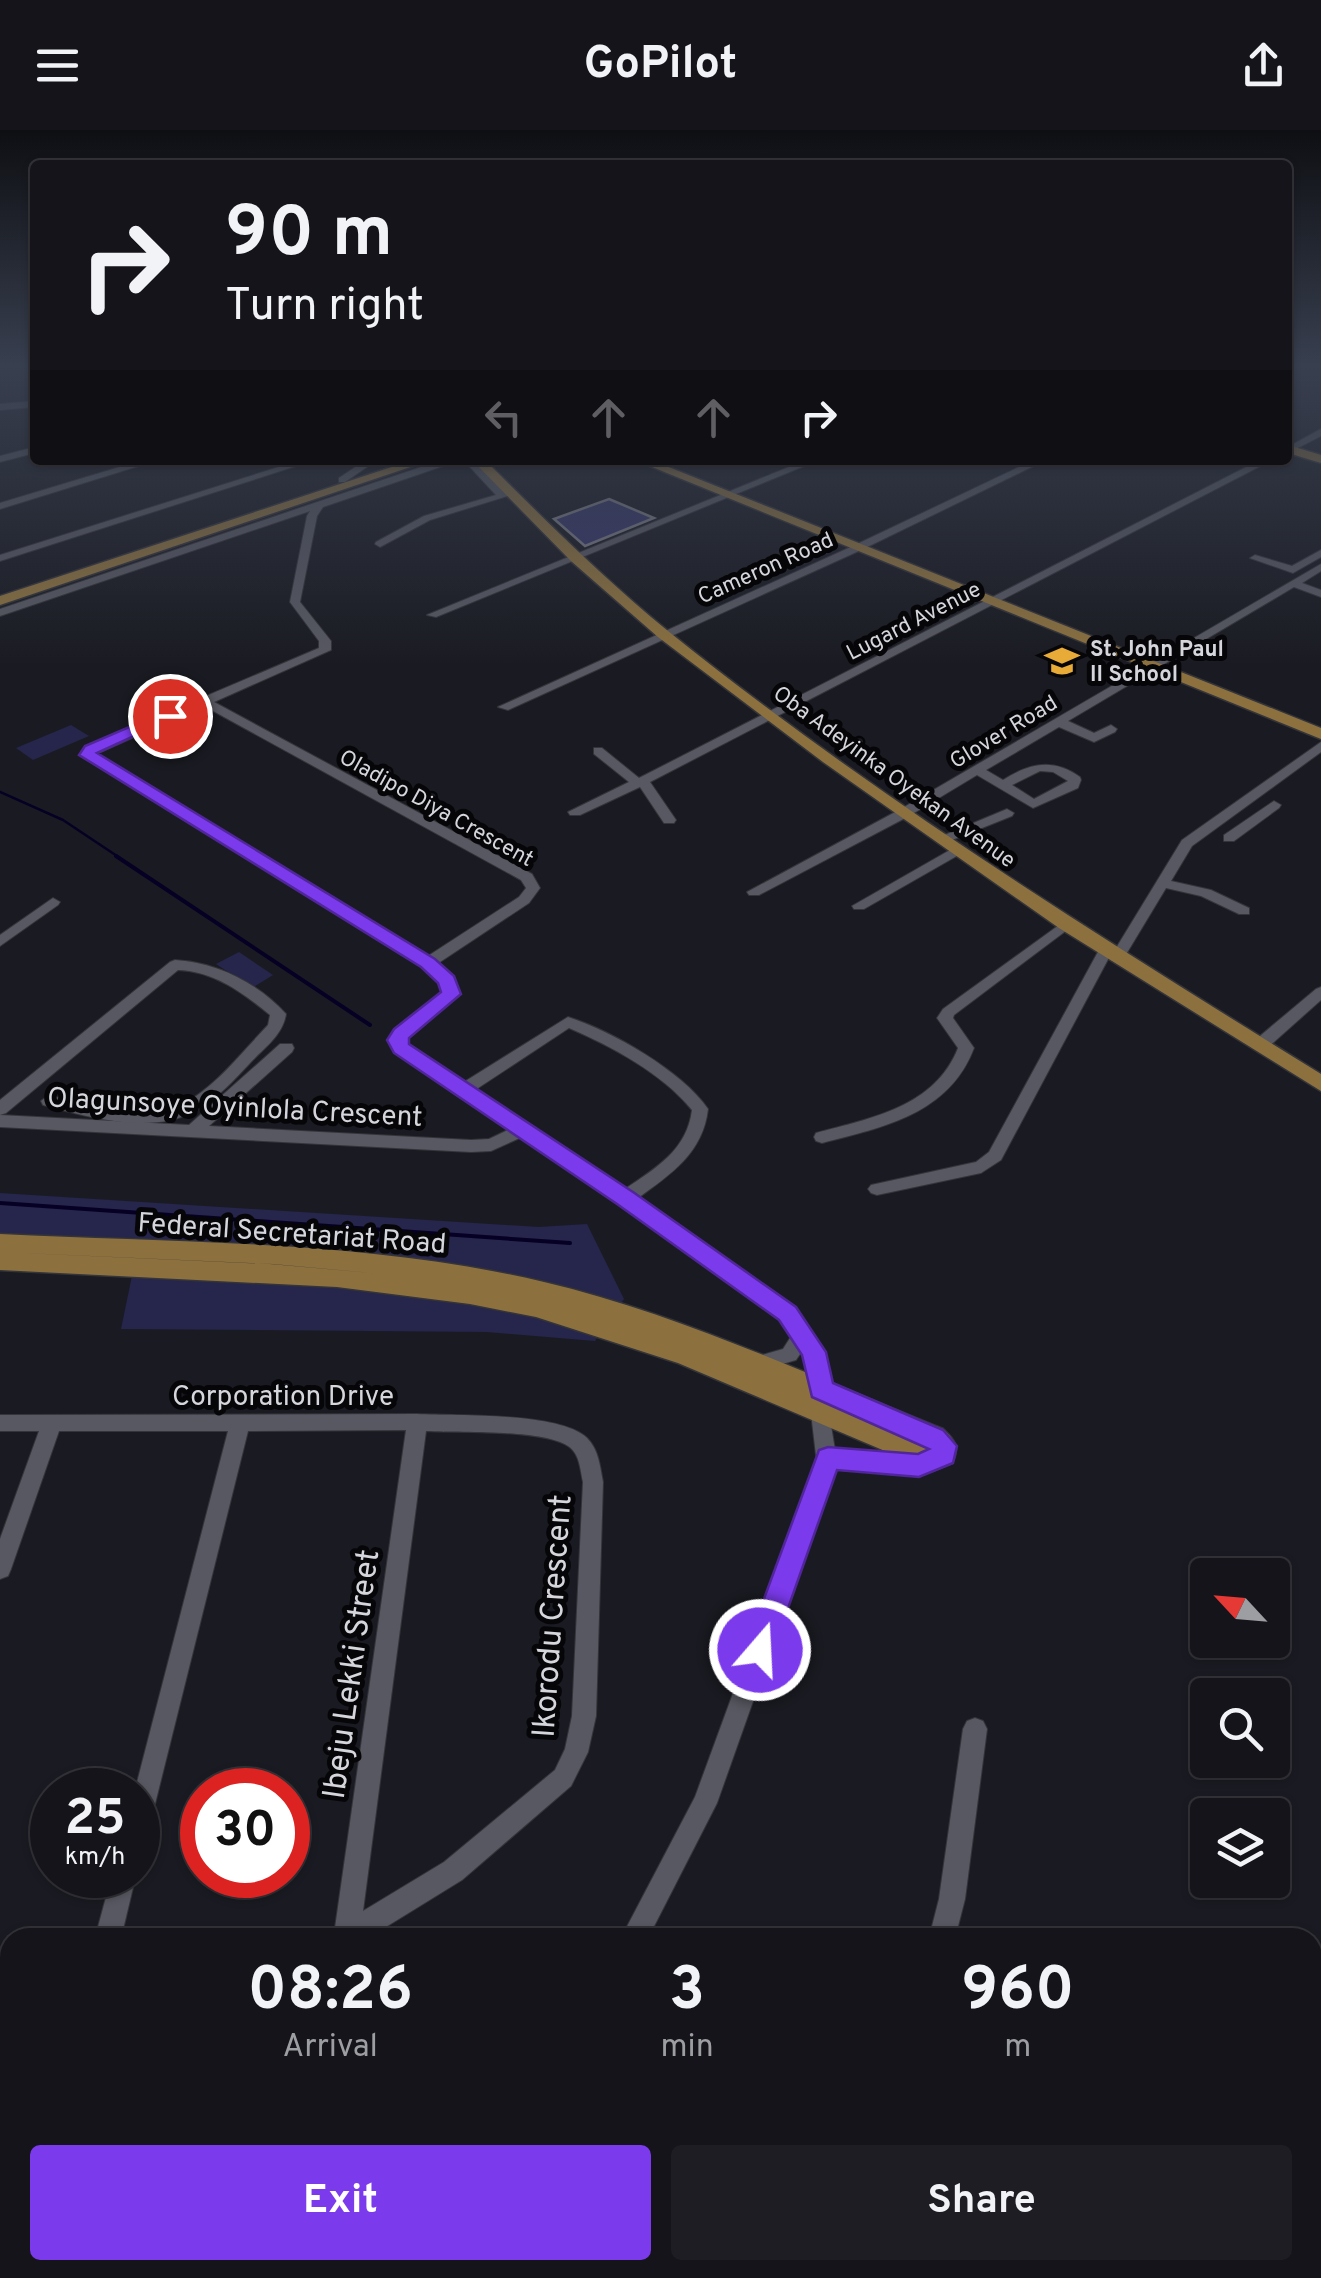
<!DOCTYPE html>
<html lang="en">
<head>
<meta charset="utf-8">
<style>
	:root { --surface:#14141a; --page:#1d1d23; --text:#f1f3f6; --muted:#9d9ea2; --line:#333339; --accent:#7c3aed }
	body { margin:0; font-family:Overpass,sans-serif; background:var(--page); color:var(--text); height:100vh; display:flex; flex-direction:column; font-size:38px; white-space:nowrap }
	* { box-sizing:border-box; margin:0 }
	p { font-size:32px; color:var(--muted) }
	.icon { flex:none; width:55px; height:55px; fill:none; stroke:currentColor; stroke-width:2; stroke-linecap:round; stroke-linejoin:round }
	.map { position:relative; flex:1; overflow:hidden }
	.details { position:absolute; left:0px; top:1798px; width:1322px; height:352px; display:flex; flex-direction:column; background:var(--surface); border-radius:30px 30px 0 0; box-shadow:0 2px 8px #0004,0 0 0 2px var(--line) }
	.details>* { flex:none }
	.guide { position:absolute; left:30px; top:30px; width:1262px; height:305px; border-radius:10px; box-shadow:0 2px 8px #0004,0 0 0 2px var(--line); background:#14141a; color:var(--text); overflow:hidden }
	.needle { width:65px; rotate:296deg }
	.fabs { position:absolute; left:1190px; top:1428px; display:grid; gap:20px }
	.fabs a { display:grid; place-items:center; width:100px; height:100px; border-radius:10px; background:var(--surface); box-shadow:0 2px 8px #0004,0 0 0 2px var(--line); font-size:50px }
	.speed { position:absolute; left:30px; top:1638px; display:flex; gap:20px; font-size:50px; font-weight:700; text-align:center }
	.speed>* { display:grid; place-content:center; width:130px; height:130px; border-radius:50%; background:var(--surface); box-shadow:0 2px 8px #0004,0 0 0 2px var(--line); line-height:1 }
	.speed small { font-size:25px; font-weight:400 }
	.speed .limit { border:15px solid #d22; background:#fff; color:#111 }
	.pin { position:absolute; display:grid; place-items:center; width:85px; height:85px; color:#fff; margin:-42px; border:5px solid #fff; border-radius:50%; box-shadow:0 2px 10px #0007 }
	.me { position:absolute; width:110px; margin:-55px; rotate:19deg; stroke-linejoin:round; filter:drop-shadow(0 0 8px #0008) }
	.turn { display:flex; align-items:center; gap:35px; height:210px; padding:0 30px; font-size:45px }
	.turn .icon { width:130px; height:130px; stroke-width:2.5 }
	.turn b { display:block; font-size:70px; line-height:85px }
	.lanes { display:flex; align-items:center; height:95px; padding:0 30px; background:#0003; justify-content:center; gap:50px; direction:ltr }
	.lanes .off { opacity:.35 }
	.eta { display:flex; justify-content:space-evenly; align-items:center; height:170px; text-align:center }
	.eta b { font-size:60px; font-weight:700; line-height:70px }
	.cta { display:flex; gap:20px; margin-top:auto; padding:20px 30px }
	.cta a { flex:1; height:115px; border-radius:10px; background:var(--accent); color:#fff; font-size:40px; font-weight:700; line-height:115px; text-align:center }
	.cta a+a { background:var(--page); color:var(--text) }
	header { display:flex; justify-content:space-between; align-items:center; height:130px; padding:0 30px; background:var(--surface); font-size:45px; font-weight:700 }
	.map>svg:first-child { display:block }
	.green { fill:#26254b }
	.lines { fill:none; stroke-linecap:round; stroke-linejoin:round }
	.stream-far1 { stroke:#060024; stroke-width:2.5 }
	.stream { stroke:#060024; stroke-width:4 }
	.building { fill:#373767; stroke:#797a83; stroke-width:2.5 }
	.minor-casing { stroke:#34343a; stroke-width:2 }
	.major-casing { stroke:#34343a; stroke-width:3 }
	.minor { fill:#575861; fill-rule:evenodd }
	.major { fill:#8c713f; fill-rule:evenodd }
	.route { fill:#7c3aed; stroke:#51269a; stroke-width:2.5 }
	.labels { text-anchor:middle; stroke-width:10; stroke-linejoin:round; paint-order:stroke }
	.far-street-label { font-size:22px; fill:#d5d6db; stroke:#060609 }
	.far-poi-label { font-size:22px; font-weight:bold; fill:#d5d6db; stroke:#060609; text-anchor:start }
	.street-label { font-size:28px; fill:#d5d6db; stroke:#060609 }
	.near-street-label { font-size:32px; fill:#d5d6db; stroke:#060609 }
</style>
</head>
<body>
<header><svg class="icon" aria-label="menu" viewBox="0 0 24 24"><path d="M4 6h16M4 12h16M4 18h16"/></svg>GoPilot<svg class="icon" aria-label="share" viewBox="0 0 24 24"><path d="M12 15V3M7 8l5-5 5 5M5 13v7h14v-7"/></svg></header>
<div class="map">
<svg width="1321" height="2148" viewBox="0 0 1321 2148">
	<rect width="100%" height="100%" fill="#1a1b22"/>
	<g class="green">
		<path d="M71,595l18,11 -56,24 -17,-12z"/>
		<path d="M239,822l34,23 -21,13 -36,-24z"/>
		<path d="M0,1063l539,34 48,-3 37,75 -29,42 -108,-9 -366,-3 18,-87 -139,-9z"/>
	</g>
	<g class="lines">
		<path class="stream-far1" d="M0,662l63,28 57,38"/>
		<g class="stream">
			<path d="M116,726l254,169"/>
			<path d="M0,1073l570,40"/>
		</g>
	</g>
	<path class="building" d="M609,369l45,19 -69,28 -31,-27z"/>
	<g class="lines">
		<g class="minor-casing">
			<g id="minor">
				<path d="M35,271v6l-35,3v-6z"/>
				<path d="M1321,299v7l-33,17v-6z"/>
				<path d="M35,317v6l-35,9v-6z"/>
				<path d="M143,330h15l-158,49v-6z"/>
				<path d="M301,330h14l-315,101v-6z"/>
				<path d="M366,330h11l-32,22h-6v-4z"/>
				<path d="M442,330l33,2 30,30 9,2 -84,26 -50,27 -5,-3 1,-2 48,-26 72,-21 -27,-29 -20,-2 -126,43 -6,9 -17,86 31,39v9l-117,52 318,172 8,14 -11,15 -92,61 15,14 7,16 -52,44v7l57,37 104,-65c44,14 114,54 140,92 -5,44 -37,65 -70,89l156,111 26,35 11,45 -3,6 -7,2 -7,-2 -12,-44 -6,9 -37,11 -7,-3 -3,-5 3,-5 31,-9 9,-14 -12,-16 -161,-117 -97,-65 -31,14 -20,1 -471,-25v-12l189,10 91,-81h12l2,4 -2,4 -83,74 262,14 18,-1 21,-10 -54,-34 -63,-47 -4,-8 6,-10 48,-37 -3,-10 -17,-17 -341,-211 9,-10 228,-97v-7l-29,-39 17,-86 3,-5 -310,105v-7zM204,576l317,174 5,8 -7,9 -91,59 -332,-202zM569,898c42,18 94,46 123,82 -5,40 -36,58 -67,79l-150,-99z"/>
				<path d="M806,330h13l-383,157 -9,-2z"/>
				<path d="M1034,330h12l-185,90 -353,160 -10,-3 355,-161z"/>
				<path d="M1260,330h12l-622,322 26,38 -2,3h-10l-24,-36 -60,28h-10l-2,-3 61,-30 -35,-28v-6h8l37,30z"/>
				<path d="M1321,420v7l-28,16 -43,-15 5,-3 37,11z"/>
				<path d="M1321,434v7l-19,12 19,7v7l-27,-10 -226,134 26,12 17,-8 6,4 -2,3 -21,10 -35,-15 -73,43 17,10c27,-17 50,-22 77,-3l1,3 -3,8 -45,20 -56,-33 -68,41 -150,79h-10l-2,-3 152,-82zM1040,641l13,1 15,9 -34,18 -22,-14z"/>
				<path d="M1321,612v10l-129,94 -21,35 40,9 38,18v6h-10l-38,-18 -35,-8 -44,73h-10l-2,-3 72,-118z"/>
				<path d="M1274,671l7,4 -2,3 -45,33h-10v-6z"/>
				<path d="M1007,679l7,4 -2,3 -65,26h-10l-2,-3z"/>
				<path d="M957,716l7,4 -2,3 -98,56h-10l-2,-3z"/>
				<path d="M53,768l7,4 -2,3 -58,41v-11z"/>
				<path d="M1066,790l7,4 -2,3 -117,88 -1,3 21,30c-25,66 -90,79 -152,95l-6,-2 -2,-4 2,-4c55,-15 119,-26 142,-85l-21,-30 6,-9z"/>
				<path d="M1106,815l7,5 -112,210 -20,13 -104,22 -6,-2 -3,-4 3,-4 105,-23 13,-10 110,-202z"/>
				<path d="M175,830c41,2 83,23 111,54 -3,21 -22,34 -36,49 -16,17 -33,36 -53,47 -44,26 -109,7 -154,-5l-2,-4 8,-6c35,9 98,27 132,10 34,-17 61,-53 87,-80l2,-10c-27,-22 -56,-44 -92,-45l-172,143 -6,2v-15l170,-138z"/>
				<path d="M1321,857v13l-55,49h-12l-2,-4 2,-4 62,-52z"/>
				<path d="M821,1275l7,2 7,43 66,7 31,-6 7,3 3,6 -3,6 -38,9 -65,-8 -119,336 -69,135h-27l74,-141 122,-333 -6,-51 3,-6z"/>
				<path d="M417,1284c39,2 143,-2 170,24 12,12 13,29 16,44l-7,234 -8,36 -17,34 -109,94 -94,58h-38l5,-10 71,-498 -158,1 -98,393 -3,9 -9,3v-46h-3l93,-359h-169l-48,138 -3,7 -8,3v-40l39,-108h-39v-16zM426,1301c34,2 116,-2 142,15 12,8 12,23 15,36l-11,234 -7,33 -10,21 -111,92 -81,49z"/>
				<path d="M975,1588l8,3 4,8 -22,170 -10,39h-26l10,-39 24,-170 4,-8z"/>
				<path d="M112,1745h24l-15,63h-26z"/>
				<path d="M116,2140h33l-4,8h-33z"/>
			</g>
		</g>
		<g class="major-casing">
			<g id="major">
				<path d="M1288,315l33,10v8l-33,-10z"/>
				<path d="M413,330h18l-431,145v-9z"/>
				<path d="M472,330h13c59,59 118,118 183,171 205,165 430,305 653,443v17l-262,-163 -236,-166 -165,-125 -87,-76z"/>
				<path d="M635,330h16l670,268v11z"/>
				<path d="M0,1104c181,9 367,6 544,48 139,33 268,95 399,147 12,11 17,18 9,34l-20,8 -254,-108 -142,-46 -66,-13 -133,-17 -337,-17v-18l270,12 113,10 -110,-10 -273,-12z"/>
			</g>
		</g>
		<use href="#minor" class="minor"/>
		<use href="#major" class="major"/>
	</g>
	<linearGradient id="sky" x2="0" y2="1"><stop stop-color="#0e0f13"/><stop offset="0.44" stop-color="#383f4f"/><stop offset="1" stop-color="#383f4f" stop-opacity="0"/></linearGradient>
	<rect width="1321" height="535" fill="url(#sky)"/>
	<path class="route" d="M164,582l14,4 -81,37 338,206 19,17 7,18 -52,44v6l224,148 163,115 30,45 7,31 110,47 14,16 -4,17 -34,14 -82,-7 -67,189 -10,4 -11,-4 -4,-9 74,-200 9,-3 90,7 11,-5 -117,-52 -10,-42 -23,-35 -162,-116 -223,-151 -7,-13 7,-11 47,-37 -3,-9 -17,-16 -342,-212 6,-9z"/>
	<defs>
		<g id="school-bare" transform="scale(2.7)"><path d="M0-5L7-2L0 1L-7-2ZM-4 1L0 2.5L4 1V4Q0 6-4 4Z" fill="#e8ab37" stroke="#060609" stroke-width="2.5" paint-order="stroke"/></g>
	</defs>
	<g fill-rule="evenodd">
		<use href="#school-bare" x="1062" y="531"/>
	</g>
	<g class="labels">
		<g class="far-street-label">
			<text transform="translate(765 437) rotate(-24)" y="8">Cameron Road</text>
			<text transform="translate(913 490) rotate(-27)" y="8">Lugard Avenue</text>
			<text transform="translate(1003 601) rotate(-31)" y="8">Glover Road</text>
			<text transform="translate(895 646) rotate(36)" y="8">Oba Adeyinka Oyekan Avenue</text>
			<text transform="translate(437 677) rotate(29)" y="8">Oladipo Diya Crescent</text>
		</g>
		<g class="far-poi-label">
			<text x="1090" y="526">St. John Paul<tspan x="1090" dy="25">II School</tspan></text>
		</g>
		<g class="street-label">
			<text transform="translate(235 976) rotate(3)" y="10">Olagunsoye Oyinlola Crescent</text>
			<text transform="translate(292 1102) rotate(4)" y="10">Federal Secretariat Road</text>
			<text x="283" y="1275">Corporation Drive</text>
		</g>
		<g class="near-street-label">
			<text transform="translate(551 1486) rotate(-86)" y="11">Ikorodu Crescent</text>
			<text transform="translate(350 1544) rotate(-82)" y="11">Ibeju Lekki Street</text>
		</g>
	</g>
</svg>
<div class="fabs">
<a><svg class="needle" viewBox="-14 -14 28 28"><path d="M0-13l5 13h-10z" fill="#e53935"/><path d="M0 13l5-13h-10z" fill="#9d9ea2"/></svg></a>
<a><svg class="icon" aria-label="search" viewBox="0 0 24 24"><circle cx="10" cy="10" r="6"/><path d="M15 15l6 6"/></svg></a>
<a><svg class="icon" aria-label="layers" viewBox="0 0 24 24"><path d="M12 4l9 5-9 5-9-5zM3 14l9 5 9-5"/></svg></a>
</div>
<div class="speed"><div>25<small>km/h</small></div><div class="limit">30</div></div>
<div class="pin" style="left:170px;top:586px;background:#d93025"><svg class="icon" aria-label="arrive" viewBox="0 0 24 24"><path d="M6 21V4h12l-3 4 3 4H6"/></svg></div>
<svg class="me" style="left:760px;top:1520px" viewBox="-20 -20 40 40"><circle r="17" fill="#7c3aed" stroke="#fff" stroke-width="3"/><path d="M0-11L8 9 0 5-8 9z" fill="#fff"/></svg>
<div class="guide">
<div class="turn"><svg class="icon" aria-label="right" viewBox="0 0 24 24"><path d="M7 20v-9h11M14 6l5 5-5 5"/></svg><div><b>90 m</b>Turn right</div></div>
<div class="lanes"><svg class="icon off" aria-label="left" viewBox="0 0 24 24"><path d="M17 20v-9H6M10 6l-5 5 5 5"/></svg><svg class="icon off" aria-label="ahead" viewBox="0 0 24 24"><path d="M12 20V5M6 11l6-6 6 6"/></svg><svg class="icon off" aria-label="ahead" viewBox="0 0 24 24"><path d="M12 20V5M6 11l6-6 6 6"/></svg><svg class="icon" aria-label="right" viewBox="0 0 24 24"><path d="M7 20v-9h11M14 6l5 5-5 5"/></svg></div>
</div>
<section class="details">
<div class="eta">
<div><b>08:26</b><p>Arrival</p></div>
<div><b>3</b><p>min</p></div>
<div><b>960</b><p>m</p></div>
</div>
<div class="cta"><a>Exit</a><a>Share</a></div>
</section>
</div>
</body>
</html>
